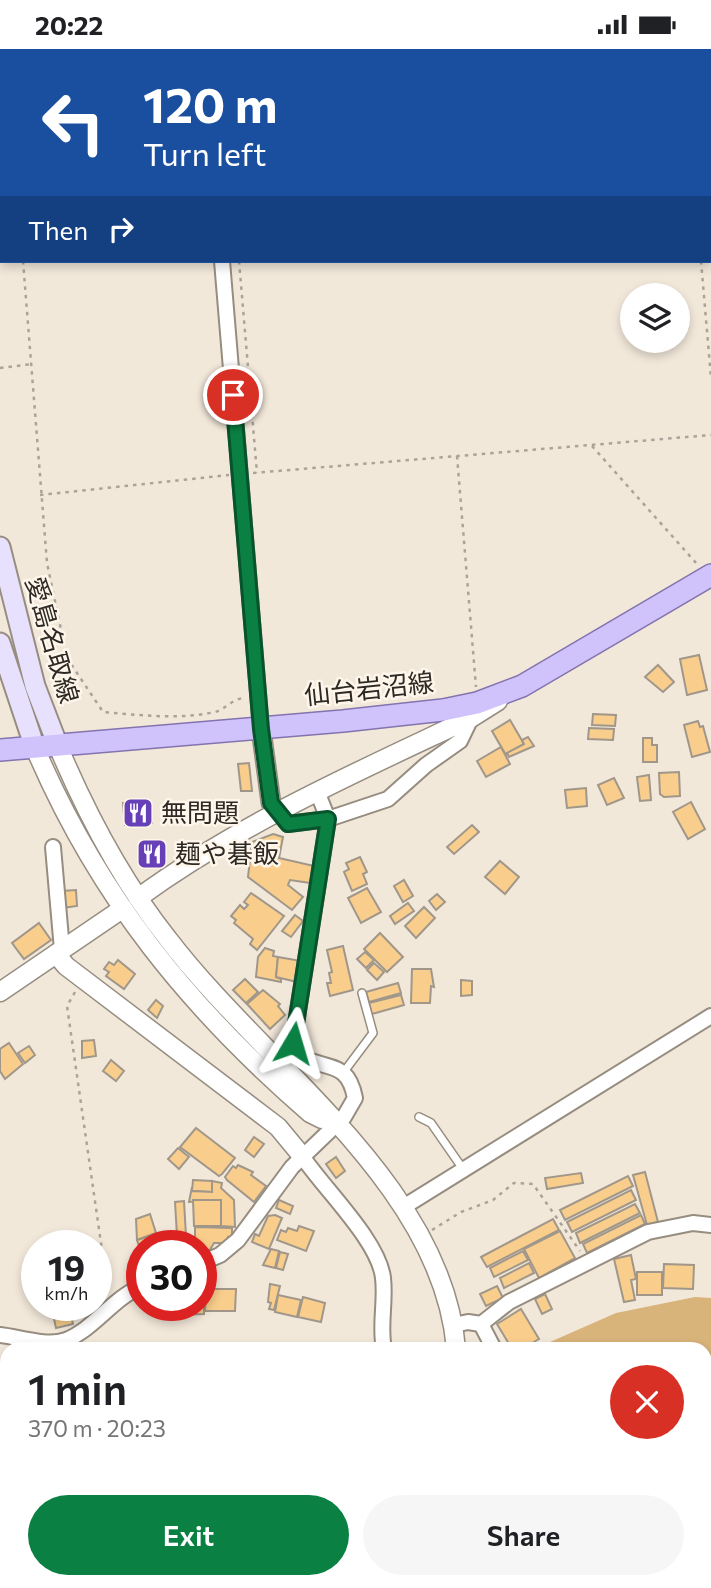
<!DOCTYPE html>
<html lang="en">
<head>
<meta charset="utf-8">
<style>
	:root { --surface:#fff; --page:#f6f6f6; --text:#202124; --muted:#757577; --accent:#0b8043 }
	body { margin:0; font-family:Commissioner,"Noto Sans JP",sans-serif; background:var(--page); color:var(--text); height:100vh; display:flex; flex-direction:column; font-size:26px; white-space:nowrap }
	* { box-sizing:border-box; margin:0 }
	p { font-size:23px; color:var(--muted) }
	.icon { flex:none; width:38px; height:38px; fill:none; stroke:currentColor; stroke-width:2; stroke-linecap:round; stroke-linejoin:round }
	.map { position:relative; flex:1; overflow:hidden }
	.side { position:absolute; left:0px; top:1293px; width:712px; height:247px; display:flex; flex-direction:column; background:var(--surface); border-radius:21px 21px 0 0; box-shadow:0 4px 10px #0003 }
	.side>* { flex:none }
	.guide { position:absolute; left:0px; top:0px; width:712px; height:214px; box-shadow:0 4px 10px #0003; background:#1a4fa0; color:#fff; overflow:hidden }
	.controls { position:absolute; left:620px; top:234px; display:grid; gap:14px }
	.controls a { display:grid; place-items:center; width:70px; height:70px; border-radius:50%; background:var(--surface); box-shadow:0 4px 10px #0003; font-size:35px }
	.speed { position:absolute; left:21px; top:1181px; display:flex; gap:14px; font-size:35px; font-weight:700; text-align:center }
	.speed>* { display:grid; place-content:center; width:91px; height:91px; border-radius:50%; background:var(--surface); box-shadow:0 4px 10px #0003; line-height:1 }
	.speed small { font-size:18px; font-weight:400 }
	.speed .limit { border:10px solid #d22; background:#fff; color:#111 }
	.pin { position:absolute; display:grid; place-items:center; width:60px; height:60px; color:#fff; margin:-30px; border:4px solid #fff; border-radius:50%; box-shadow:0 2px 7px #0007 }
	.me { position:absolute; width:77px; margin:-38px; rotate:7deg; stroke-linejoin:round; filter:drop-shadow(0 0 5px #0008) }
	.turn { display:flex; align-items:center; gap:24px; height:147px; padding:0 28px; font-size:32px }
	.turn .icon { width:91px; height:91px; stroke-width:2.5 }
	.turn b { display:block; font-size:49px; line-height:60px }
	.then { display:flex; align-items:center; height:66px; padding:0 28px; background:#0003; gap:14px; font-size:26px }
	.round { display:grid; place-items:center; flex:none; width:74px; height:74px; border-radius:37px; background:var(--page) }
	.headline { display:flex; align-items:center; justify-content:space-between; height:119px; padding:0 28px }
	h1 { font-size:42px; font-weight:600; line-height:52px }
	.action { display:flex; gap:14px; margin-top:auto; padding:14px 28px }
	.action a { flex:1; height:80px; border-radius:42px; background:var(--accent); color:#fff; font-size:28px; font-weight:600; line-height:80px; text-align:center }
	.action a+a { background:var(--page); color:var(--text) }
	.status { display:flex; justify-content:space-between; align-items:center; height:49px; padding:0 35px; background:var(--surface); direction:ltr }
	.status svg { height:19px; fill:currentColor }
	.map>svg:first-child { display:block }
	.green { fill:#d8b37a }
	.building { fill:#f9ce8c; stroke:#a0978a; stroke-width:2 }
	.lines { fill:none; stroke-linecap:round; stroke-linejoin:round }
	.service-casing { stroke:#968d80; stroke-width:10 }
	.minor-casing { stroke:#968d80; stroke-width:18 }
	.tertiary-casing { stroke:#968d80; stroke-width:21 }
	.secondary-casing { stroke:#968d80; stroke-width:23 }
	.primary-casing { stroke:#8373ae; stroke-width:24 }
	.path { stroke:#aba399; stroke-width:2.5; stroke-dasharray:3.5 5; stroke-linecap:butt }
	.service { stroke:#fff; stroke-width:7 }
	.minor { stroke:#fff; stroke-width:14 }
	.tertiary { stroke:#fff; stroke-width:18 }
	.secondary { stroke:#e8e1fd; stroke-width:19 }
	.primary { stroke:#d0c3fb; stroke-width:21 }
	.route-casing { stroke:#07532c; stroke-width:18 }
	.route { stroke:#0b8043; stroke-width:12 }
	.labels { text-anchor:middle; stroke-width:5; stroke-linejoin:round; paint-order:stroke }
	.street-label { font-size:26px; fill:#2d2924; stroke:#fef6ea }
	.poi-label { font-size:26px; fill:#2d2924; stroke:#fef6ea; text-anchor:start }
</style>
</head>
<body>
<div class="status"><b>20:22</b><svg viewBox="0 0 49 12"><path d="M0 12V9h3v3zM5 12V6h3v6zM10 12V3h3v9zM15 12V0h3v12zM26 1h20v11H26zM47 4h2v5h-2z"/></svg></div>
<div class="map">
<svg width="711" height="1539" viewBox="0 0 711 1539">
	<rect width="100%" height="100%" fill="#f2e8da"/>
	<g class="green">
		<path d="M695,1248l16,1v290h-39l-3,-6h36v-233h-151l-4,-7 66,-29z"/>
		<path d="M7,1502v31h42l4,6h-53v-36z"/>
		<path d="M182,1533h154v4l-151,2z"/>
	</g>
	<g class="building">
		<path d="M699,606l8,35 -20,5 -7,-36z"/>
		<path d="M658,616l16,17 -11,10 -18,-15z"/>
		<path d="M593,665l23,1 -1,11 -23,-1z"/>
		<path d="M510,671l14,24 -18,11 -14,-24z"/>
		<path d="M698,672l2,6 3,-1 7,26 -18,5 -8,-32z"/>
		<path d="M589,679l25,1 -1,11 -25,-1z"/>
		<path d="M528,688l6,9 -25,11 -2,-4 17,-9 -2,-4z"/>
		<path d="M643,689h9v7h5v17h-14z"/>
		<path d="M501,698l9,17 -24,13 -9,-16z"/>
		<path d="M249,714l3,28h-11l-3,-27z"/>
		<path d="M679,723l1,24 -16,1 -4,-3 -1,-21z"/>
		<path d="M649,726l2,25 -11,1 -3,-24z"/>
		<path d="M614,729l10,20 -17,7 -9,-20z"/>
		<path d="M586,739l1,18 -20,2 -2,-18z"/>
		<path d="M150,752l2,22 -27,2 -2,-22z"/>
		<path d="M691,753l14,27 -17,10 -15,-27z"/>
		<path d="M472,776l7,7 -25,22 -7,-7z"/>
		<path d="M273,785l10,3 -4,21 35,8 -3,17 -21,-3 -2,5 15,12 -11,13 -44,-33 4,-35z"/>
		<path d="M157,797l2,18 -10,1 -2,-18z"/>
		<path d="M360,808l7,15 -4,2 4,10 -15,7 -8,-19 5,-3 -3,-6z"/>
		<path d="M500,812l19,16 -14,17 -20,-17z"/>
		<path d="M404,831l9,16 -10,6 -9,-16z"/>
		<path d="M367,839l14,24 -20,11 -13,-25z"/>
		<path d="M76,841l1,16 -15,2 -1,-17z"/>
		<path d="M251,844l33,23 -27,34 -7,-6 3,-5 -19,-16 2,-3 -5,-4 9,-11 4,4 4,-4 -4,-3z"/>
		<path d="M437,845l8,8 -9,8 -7,-9z"/>
		<path d="M408,854l6,8 -19,13 -5,-8z"/>
		<path d="M424,858l11,11 -19,20 -11,-12z"/>
		<path d="M295,866l8,6 -12,16 -9,-6z"/>
		<path d="M39,874l12,17 -27,19 -12,-16z"/>
		<path d="M380,884l23,24 -16,15 -23,-23z"/>
		<path d="M343,897l10,44 -23,6 -3,-13h4l-2,-10 3,-1 -5,-22z"/>
		<path d="M265,899l9,3 -1,5 5,1 -2,20 5,2v3l-25,-5 2,-20z"/>
		<path d="M365,903l9,8 -8,8 -9,-9z"/>
		<path d="M278,908l23,4 -4,21 -21,-5z"/>
		<path d="M118,911l17,14 -11,15 -18,-13 3,-4 -5,-3 5,-7 5,3z"/>
		<path d="M374,914l10,9 -7,8 -10,-10z"/>
		<path d="M412,920h19l3,18 -3,-1 -1,17h-19z"/>
		<path d="M245,930l13,13 -12,11 -13,-13z"/>
		<path d="M461,931l11,1v14l-11,1z"/>
		<path d="M398,934l3,10 -32,9 -3,-10z"/>
		<path d="M263,941l17,14 -2,2 7,9 -15,14 -23,-25z"/>
		<path d="M401,946l3,10 -32,9 -3,-11z"/>
		<path d="M156,951l7,6 -6,12 -9,-8z"/>
		<path d="M94,991l2,16 -14,2v-17z"/>
		<path d="M9,994l14,21 -18,15 -5,-8v-22z"/>
		<path d="M29,997l6,9 -10,8 -7,-10z"/>
		<path d="M111,1011l13,11 -8,10 -13,-10z"/>
		<path d="M196,1079l39,30 -13,16 -3,2 -39,-29z"/>
		<path d="M254,1088l10,7 -10,13 -9,-7z"/>
		<path d="M178,1099l11,9 -10,12 -11,-10z"/>
		<path d="M336,1108l9,14 -9,7 -10,-14z"/>
		<path d="M238,1116l15,7 -2,3 15,11 -12,16 -27,-22 -2,-3 8,-11 3,2z"/>
		<path d="M645,1123l13,50 -11,3 -14,-50z"/>
		<path d="M581,1124l2,10 -36,6 -2,-11z"/>
		<path d="M628,1127l5,10 -68,34 -5,-10z"/>
		<path d="M193,1131l19,1v11l-20,-1z"/>
		<path d="M212,1132l10,2 -1,5 13,12 1,27 -14,-1v-26l-32,2 3,-15v4l20,1z"/>
		<path d="M631,1141l5,10 -64,32 -5,-10z"/>
		<path d="M193,1151h28v26h-27z"/>
		<path d="M279,1151l14,6 -3,8 -14,-6z"/>
		<path d="M184,1152l2,35h-9l-2,-34z"/>
		<path d="M635,1155l5,9 -60,30 -4,-10z"/>
		<path d="M150,1165l6,19 -19,7 -1,-21z"/>
		<path d="M275,1166l7,3 -13,31 -17,-7 3,-8 4,2 9,-20z"/>
		<path d="M641,1166l4,9 -58,29 -4,-9z"/>
		<path d="M553,1170l6,11 -72,37 -6,-10z"/>
		<path d="M299,1177l15,5 -8,20 -29,-11 4,-10 5,2 2,-4 9,3z"/>
		<path d="M195,1178l37,1v10l-4,-1v6h-14l-6,10 -7,1v-8h-6z"/>
		<path d="M560,1182l15,27 -36,20 -15,-29z"/>
		<path d="M150,1187l2,6 6,-1 1,5h-17v9l-5,-15z"/>
		<path d="M271,1200l8,2 -4,17 -12,-3z"/>
		<path d="M523,1202l5,9 -34,17 -4,-9z"/>
		<path d="M280,1203l8,2 -5,16 -7,-2z"/>
		<path d="M631,1206l5,24 -5,1 4,20 -11,2 -10,-43z"/>
		<path d="M529,1214l5,10 -30,15 -4,-10z"/>
		<path d="M664,1215l30,1 -1,24 -30,-1z"/>
		<rect x="637" y="1223" width="25" height="23"/>
		<path d="M270,1235l10,2 -6,24 -5,-1 2,-6 -3,-1z"/>
		<path d="M497,1237l6,12 -17,8 -6,-12z"/>
		<path d="M211,1240h25l-1,22h-30l1,-19 5,1z"/>
		<path d="M545,1245l7,15 -10,5 -7,-15z"/>
		<path d="M201,1246h3v19l-28,1 -4,-3 -1,-7h30z"/>
		<path d="M278,1246l23,5 -4,17 -22,-5z"/>
		<path d="M303,1248l22,6 -4,19 -23,-5z"/>
		<path d="M51,1256l18,3 4,16 -17,4z"/>
		<path d="M521,1260l18,30 -17,10h-10l-15,-25z"/>
	</g>
	<g class="lines">
		<g class="service-casing">
			<g id="service">
				<path d="M343,1024l30,-40 -11,-40"/>
				<path d="M419,1068l12,6 32,46"/>
			</g>
		</g>
		<g class="minor-casing">
			<g id="minor">
				<path d="M204,0v2"/>
				<path d="M222,212l39,468"/>
				<path d="M277,762l11,13 40,-5 60,-20 38,-34 34,-24 12,-25"/>
				<path d="M53,798l9,103"/>
				<path d="M302,1107c22,33 77,85 81,122 3,25 -4,47 1,71"/>
				<path d="M405,1157l306,-190"/>
				<path d="M201,1214l19,-8 18,-15 54,-73 52,-50 11,-19c-7,-36 -25,-28 -52,-40l-10,-15 35,-224 -11,-28"/>
				<path d="M481,1275l13,25"/>
				<path d="M454,1276l14,-3 13,2 28,-22 139,-70 45,-9 18,2"/>
				<path d="M0,1286c19,2 47,12 66,5 28,-11 47,-42 76,-54"/>
				<path d="M425,1533l1,6"/>
				<path d="M591,1533l6,6"/>
			</g>
		</g>
		<g class="tertiary-casing">
			<g id="tertiary">
				<path d="M261,680l10,74 6,8"/>
				<path d="M58,697c29,69 63,134 110,193 95,125 275,246 288,410"/>
				<path d="M35,699c63,148 154,260 275,365l12,6"/>
				<path d="M138,849c103,-75 219,-126 333,-180l27,-17"/>
				<path d="M56,905l10,12 212,161 24,29"/>
				<path d="M0,943l122,-83"/>
				<path d="M476,1533l2,6"/>
			</g>
		</g>
		<g class="secondary-casing">
			<g id="secondary">
				<path d="M0,498l35,139 23,60"/>
				<path d="M0,594l35,105"/>
			</g>
		</g>
		<g class="primary-casing">
			<path id="primary" d="M0,701l343,-29 100,-11 34,-7 45,-17 189,-111"/>
		</g>
		<g class="path">
			<path d="M4,0v2"/>
			<path d="M221,0v2"/>
			<path d="M683,0l1,2"/>
			<path d="M23,212l24,302 20,95 36,54c37,3 75,8 112,0 11,-3 18,-14 30,-14"/>
			<path d="M239,212l18,212"/>
			<path d="M701,212l10,117"/>
			<path d="M0,319l32,-4"/>
			<path d="M592,397l105,118"/>
			<path d="M457,407l19,231"/>
			<path d="M253,424l458,-38"/>
			<path d="M40,446l189,-20"/>
			<path d="M75,943l-8,14 41,286"/>
			<path d="M432,1181l29,-18 32,-12 21,-17 19,1 47,67"/>
		</g>
		<use href="#service" class="service"/>
		<use href="#minor" class="minor"/>
		<use href="#tertiary" class="tertiary"/>
		<use href="#secondary" class="secondary"/>
		<use href="#primary" class="primary"/>
	</g>
	<g class="lines">
		<g class="route-casing">
			<path id="route" d="M233,346l28,334 10,74 17,21 40,-5 -35,224"/>
		</g>
		<use href="#route" class="route"/>
	</g>
	<defs>
		<g id="restaurant-square" transform="scale(1.575)"><rect x="-9" y="-9" width="18" height="18" rx="4" fill="#673fb7" stroke="#fef6ea"/><path d="M-5-6h1v4h1v-4h1v4h1v-4h1v5L-1.5 .5V6h-2V.5L-5-1ZM5-6V6H3V1.5H1.5Q1.5-4 5-6Z" fill="#fff"/></g>
	</defs>
	<g fill-rule="evenodd">
		<use href="#restaurant-square" x="138" y="764"/>
		<use href="#restaurant-square" x="152" y="805"/>
	</g>
	<g class="labels">
		<g class="street-label">
			<text transform="translate(52 591) rotate(74)" y="9">愛島名取線</text>
			<text transform="translate(369 640) rotate(-6)" y="9">仙台岩沼線</text>
		</g>
		<g class="poi-label">
			<text x="161" y="773">無問題</text>
			<text x="175" y="814">麺や碁飯</text>
		</g>
	</g>
</svg>
<div class="controls">
<a><svg class="icon" aria-label="layers" viewBox="0 0 24 24"><path d="M12 4l9 5-9 5-9-5zM3 14l9 5 9-5"/></svg></a>
</div>
<div class="speed"><div>19<small>km/h</small></div><div class="limit">30</div></div>
<div class="pin" style="left:233px;top:346px;background:#d93025"><svg class="icon" aria-label="arrive" viewBox="0 0 24 24"><path d="M6 21V4h12l-3 4 3 4H6"/></svg></div>
<svg class="me" style="left:293px;top:994px" viewBox="-20 -20 40 40"><path d="M0-17L14 15 0 8-14 15z" fill="#0b8043" stroke="#fff" stroke-width="4"/></svg>
<div class="guide">
<div class="turn"><svg class="icon" aria-label="left" viewBox="0 0 24 24"><path d="M17 20v-9H6M10 6l-5 5 5 5"/></svg><div><b>120 m</b>Turn left</div></div>
<div class="then">Then<svg class="icon" aria-label="right" viewBox="0 0 24 24"><path d="M7 20v-9h11M14 6l5 5-5 5"/></svg></div>
</div>
<section class="side">
<div class="headline"><div><h1>1 min</h1><p>370 m · 20:23</p></div><a class="round" style="background:#d93025;color:#fff"><svg class="icon" aria-label="close" viewBox="0 0 24 24"><path d="M6 6l12 12M18 6L6 18"/></svg></a></div>
<div class="action"><a>Exit</a><a>Share</a></div>
</section>
</div>
</body>
</html>
